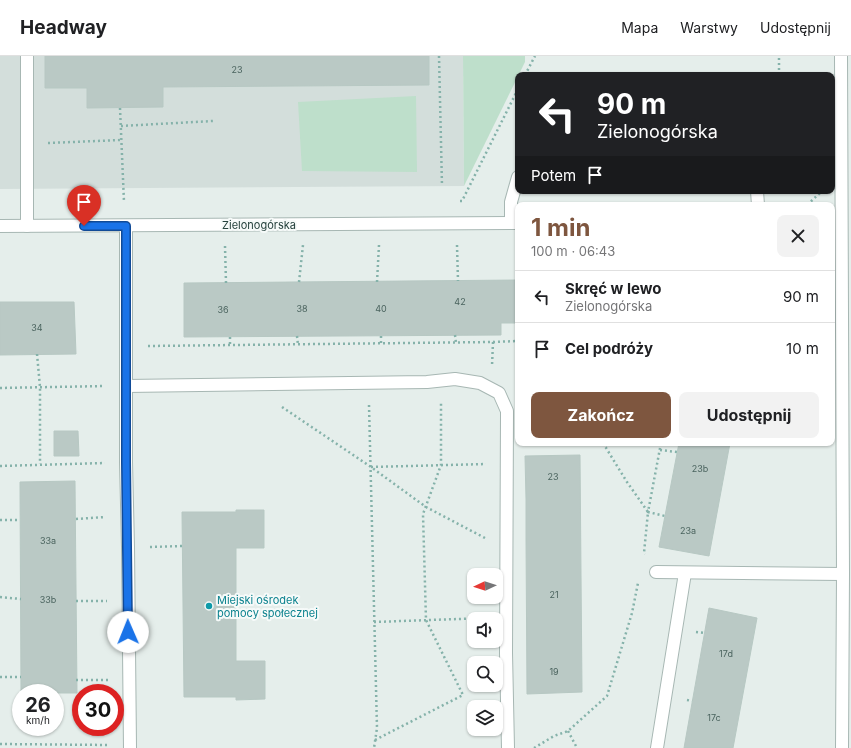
<!DOCTYPE html>
<html lang="pl">
<head>
<meta charset="utf-8">
<style>
	:root { --surface:#fff; --page:#f2f2f2; --text:#202124; --muted:#757577; --line:#e0e0e0; --accent:#7e563f }
	body { margin:0; font-family:Inter,sans-serif; background:var(--page); color:var(--text); height:100vh; display:flex; flex-direction:column; font-size:15px; white-space:nowrap }
	* { box-sizing:border-box; margin:0 }
	p { font-size:13px; color:var(--muted) }
	.icon { flex:none; width:22px; height:22px; fill:none; stroke:currentColor; stroke-width:2; stroke-linecap:round; stroke-linejoin:round }
	.map { position:relative; flex:1; overflow:hidden }
	.panel { position:absolute; left:515px; top:146px; width:320px; height:244px; display:flex; flex-direction:column; background:var(--surface); border-radius:8px; box-shadow:0 1px 3px #0004 }
	.panel>* { flex:none }
	.guide { position:absolute; left:515px; top:16px; width:320px; height:122px; border-radius:8px; box-shadow:0 1px 3px #0004; background:#202124; color:#fff; overflow:hidden }
	.needle { width:26px; rotate:266deg }
	.controls { position:absolute; left:467px; top:512px; display:grid; gap:8px }
	.controls a { display:grid; place-items:center; width:36px; height:36px; border-radius:8px; background:var(--surface); box-shadow:0 1px 3px #0004; font-size:20px }
	.speed { position:absolute; left:12px; top:628px; display:flex; gap:8px; font-size:20px; font-weight:700; text-align:center }
	.speed>* { display:grid; place-content:center; width:52px; height:52px; border-radius:50%; background:var(--surface); box-shadow:0 1px 3px #0004; line-height:1 }
	.speed small { font-size:10px; font-weight:400 }
	.speed .limit { border:6px solid #d22; background:#fff; color:#111 }
	.pin { position:absolute; display:grid; place-items:center; width:34px; height:34px; color:#fff; margin:-41px -17px; border-radius:50% 50% 50% 0; rotate:-45deg; box-shadow:0 0 4px #0007 }
	.pin .icon { rotate:45deg }
	.me { position:absolute; width:44px; margin:-22px; rotate:359deg; stroke-linejoin:round; filter:drop-shadow(0 0 3px #0008) }
	.turn { display:flex; align-items:center; gap:14px; height:84px; padding:0 16px; font-size:18px }
	.turn .icon { width:52px; height:52px; stroke-width:2.5 }
	.turn b { display:block; font-size:28px; line-height:34px }
	.then { display:flex; align-items:center; height:38px; padding:0 16px; background:#0003; gap:8px; font-size:15px }
	.round { display:grid; place-items:center; flex:none; width:42px; height:42px; border-radius:8px; background:var(--page) }
	.summary { display:flex; align-items:center; justify-content:space-between; height:68px; padding:0 16px }
	h1 { font-size:24px; font-weight:700; line-height:30px; color:var(--accent) }
	.action { display:flex; gap:8px; margin-top:auto; padding:8px 16px }
	.action a { flex:1; height:46px; border-radius:8px; background:var(--accent); color:#fff; font-size:16px; font-weight:700; line-height:46px; text-align:center }
	.action a+a { background:var(--page); color:var(--text) }
	ul { padding:0; list-style:none }
	li { display:flex; align-items:center; gap:12px; height:52px; padding:0 16px; border-top:1px solid var(--line) }
	li div { flex:1 }
	li b { display:block; font-size:15px }
	li em { font-style:normal }
	header { display:flex; align-items:center; gap:24px; box-sizing:border-box; height:56px; padding:0 20px; background:var(--surface); border-bottom:1px solid var(--line) }
	header strong { font-size:19px }
	nav { display:flex; gap:22px; margin-inline-start:auto; font-size:14px }
	.map>svg:first-child { display:block }
	.built { fill:#d3dedb }
	.green { fill:#bedfcb }
	.building { fill:#bac9c5; stroke:#b7c8c3 }
	.lines { fill:none; stroke-linecap:round; stroke-linejoin:round }
	.lane-casing { stroke:#a7b7b3; stroke-width:14 }
	.street-casing { stroke:#a7b7b3; stroke-width:14 }
	.path { stroke:#85b2aa; stroke-width:2.5; stroke-dasharray:2 3; stroke-linecap:butt }
	.lane { stroke:#fff; stroke-width:12 }
	.street { stroke:#fff; stroke-width:12 }
	.route-casing { stroke:#114b97; stroke-width:10 }
	.route { stroke:#1a73e8; stroke-width:7 }
	.culture-dot { fill:#0f9aa8; stroke:#f6faf9; stroke-width:1.5 }
	.labels { text-anchor:middle; stroke-width:4; stroke-linejoin:round; paint-order:stroke }
	.number-label { font-size:9px; fill:#4a635e }
	.street-label { font-size:11px; fill:#24413c; stroke:#f6faf9 }
	.culture-label { font-size:11px; fill:#0d838f; stroke:#f6faf9; text-anchor:start }
</style>
</head>
<body>
<header>
<strong>Headway</strong>
<nav><a>Mapa</a><a>Warstwy</a><a>Udostępnij</a></nav>
</header>
<div class="map">
<svg width="851" height="692" viewBox="0 0 851 692">
	<rect width="100%" height="100%" fill="#e5eeeb"/>
	<path class="built" d="M0,0h463l1,130 -464,3z"/>
	<g class="green">
		<path d="M463,0h62v6l-61,124z"/>
		<path d="M416,40l1,76 -115,-1 -4,-69z"/>
	</g>
	<g class="building">
		<path d="M45,0h384v29l-266,2v20l-76,1v-20h-42z"/>
		<path d="M518,224v43h-17v12l-317,2v-54z"/>
		<path d="M0,246h74l2,52 -76,1z"/>
		<path d="M54,375h24l1,25h-25z"/>
		<path d="M679,387h51l-21,113 -50,-9z"/>
		<path d="M580,399l2,237 -55,2 -1,-156v-39l-1,-43z"/>
		<path d="M75,425l2,212h-56l-1,-211z"/>
		<path d="M236,454h28v38h-28v113h29v38l-29,1v-3h-52l-2,-185h54z"/>
		<path d="M709,552l48,10 -24,130h-49z"/>
	</g>
	<g class="lines">
		<g class="lane-casing">
			<g id="lane">
				<path d="M27,0v170"/>
				<path d="M757,135l1,14"/>
				<path d="M511,167v-21l7,-25"/>
				<path d="M126,330l301,-4 28,-3 25,4 19,10 8,18v4l-1,238 2,95"/>
				<path d="M656,516l187,2"/>
				<path d="M657,692l28,-175"/>
			</g>
		</g>
		<g class="street-casing">
			<g id="street">
				<path d="M841,0l2,518 -1,174"/>
				<path d="M0,170l518,-3"/>
				<path d="M126,170v236l2,85 2,201"/>
			</g>
		</g>
		<g class="path">
			<path d="M439,0l3,130"/>
			<path d="M525,19l10,-19"/>
			<path d="M779,19v-19"/>
			<path d="M120,52l4,94"/>
			<path d="M121,70l92,-5"/>
			<path d="M48,87l73,-3"/>
			<path d="M460,145h2l56,-112"/>
			<path d="M797,149l11,-1 12,-11"/>
			<path d="M457,189l1,36"/>
			<path d="M225,190l1,37"/>
			<path d="M299,226l4,-37"/>
			<path d="M377,226l2,-37"/>
			<path d="M455,279l1,8"/>
			<path d="M297,280l1,9"/>
			<path d="M381,280v8"/>
			<path d="M230,281v8"/>
			<path d="M493,286l25,-1"/>
			<path d="M148,290l345,-4 -1,24"/>
			<path d="M37,298l3,33v77"/>
			<path d="M0,332l105,-2"/>
			<path d="M369,349l8,323 -3,20"/>
			<path d="M282,351l89,60 55,40 59,31"/>
			<path d="M603,387l24,39 21,30 -4,41 1,1"/>
			<path d="M661,387l-13,69 17,4"/>
			<path d="M660,394l17,2"/>
			<path d="M0,410l105,-3"/>
			<path d="M371,411l115,-3"/>
			<path d="M76,463l29,-2"/>
			<path d="M0,464h20"/>
			<path d="M150,491l32,-1"/>
			<path d="M0,541l21,2"/>
			<path d="M76,545h31"/>
			<path d="M374,566l112,-4"/>
			<path d="M696,576l9,1"/>
			<path d="M0,621h21"/>
			<path d="M76,624h33"/>
			<path d="M687,644l5,1"/>
			<path d="M568,675l9,17"/>
			<path d="M375,684l88,-45 -37,-75 -3,-106 18,-49v-63"/>
			<path d="M0,688l109,1"/>
			<path d="M534,692l20,-12 14,-5 39,-35 25,-83 6,-30"/>
		</g>
		<use href="#lane" class="lane"/>
		<use href="#street" class="street"/>
	</g>
	<g class="lines">
		<g class="route-casing">
			<path id="route" d="M84,170h42v236l2,170"/>
		</g>
		<use href="#route" class="route"/>
	</g>
	<circle class="culture-dot" cx="209" cy="550" r="4"/>
	<g class="labels">
		<g class="number-label">
			<text x="237" y="17">23</text>
			<text x="460" y="249">42</text>
			<text x="302" y="256">38</text>
			<text x="381" y="256">40</text>
			<text x="223" y="257">36</text>
			<text x="37" y="275">34</text>
			<text x="700" y="416">23b</text>
			<text x="553" y="424">23</text>
			<text x="688" y="478">23a</text>
			<text x="48" y="488">33a</text>
			<text x="554" y="542">21</text>
			<text x="48" y="547">33b</text>
			<text x="726" y="601">17d</text>
			<text x="554" y="619">19</text>
			<text x="714" y="665">17c</text>
		</g>
		<g class="street-label">
			<text x="259" y="173">Zielonogórska</text>
		</g>
		<g class="culture-label">
			<text x="217" y="548">Miejski ośrodek<tspan x="217" dy="13">pomocy społecznej</tspan></text>
		</g>
	</g>
</svg>
<div class="controls">
<a><svg class="needle" viewBox="-14 -14 28 28"><path d="M0-13l5 13h-10z" fill="#e53935"/><path d="M0 13l5-13h-10z" fill="#757577"/></svg></a>
<a><svg class="icon" aria-label="sound" viewBox="0 0 24 24"><path d="M4 9h4l5-4v14l-5-4H4zM17 9q2 3 0 6"/></svg></a>
<a><svg class="icon" aria-label="search" viewBox="0 0 24 24"><circle cx="10" cy="10" r="6"/><path d="M15 15l6 6"/></svg></a>
<a><svg class="icon" aria-label="layers" viewBox="0 0 24 24"><path d="M12 4l9 5-9 5-9-5zM3 14l9 5 9-5"/></svg></a>
</div>
<div class="speed"><div>26<small>km/h</small></div><div class="limit">30</div></div>
<div class="pin" style="left:84px;top:170px;background:#d93025"><svg class="icon" aria-label="arrive" viewBox="0 0 24 24"><path d="M6 21V4h12l-3 4 3 4H6"/></svg></div>
<svg class="me" style="left:128px;top:576px" viewBox="-20 -20 40 40"><circle r="19" fill="#fff"/><path d="M0-13L10 11 0 6-10 11z" fill="#1a73e8"/></svg>
<div class="guide">
<div class="turn"><svg class="icon" aria-label="left" viewBox="0 0 24 24"><path d="M17 20v-9H6M10 6l-5 5 5 5"/></svg><div><b>90 m</b>Zielonogórska</div></div>
<div class="then">Potem<svg class="icon" aria-label="arrive" viewBox="0 0 24 24"><path d="M6 21V4h12l-3 4 3 4H6"/></svg></div>
</div>
<section class="panel">
<div class="summary"><div><h1>1 min</h1><p>100 m · 06:43</p></div><a class="round"><svg class="icon" aria-label="close" viewBox="0 0 24 24"><path d="M6 6l12 12M18 6L6 18"/></svg></a></div>
<ul>
<li><svg class="icon" aria-label="left" viewBox="0 0 24 24"><path d="M17 20v-9H6M10 6l-5 5 5 5"/></svg><div><b>Skręć w lewo</b><p>Zielonogórska</p></div><em>90 m</em></li>
<li><svg class="icon" aria-label="arrive" viewBox="0 0 24 24"><path d="M6 21V4h12l-3 4 3 4H6"/></svg><div><b>Cel podróży</b></div><em>10 m</em></li>
</ul>
<div class="action"><a>Zakończ</a><a>Udostępnij</a></div>
</section>
</div>
</body>
</html>
